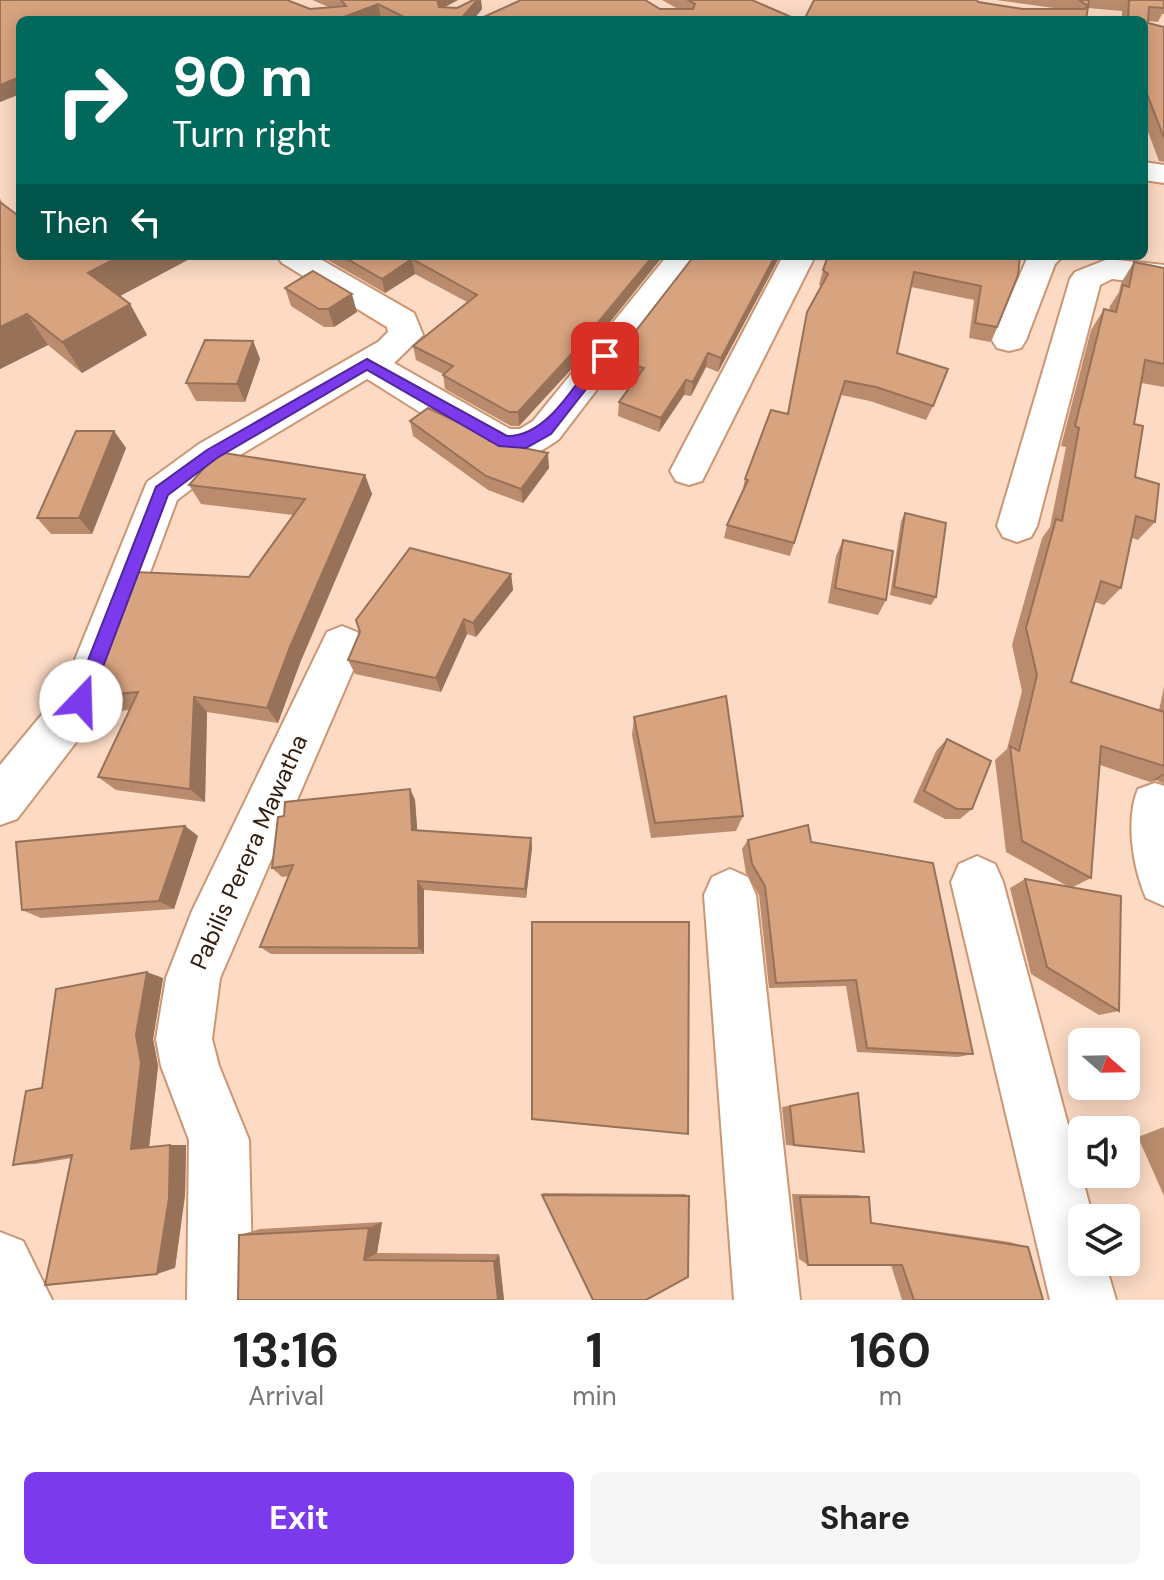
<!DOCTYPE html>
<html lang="en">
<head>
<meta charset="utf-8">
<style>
	:root { --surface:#fff; --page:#f6f6f6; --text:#222; --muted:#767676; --accent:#7c3aed }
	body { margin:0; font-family:"DM Sans",sans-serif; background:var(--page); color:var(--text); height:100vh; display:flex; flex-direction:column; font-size:30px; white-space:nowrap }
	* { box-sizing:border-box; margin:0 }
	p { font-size:26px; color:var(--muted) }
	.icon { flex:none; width:44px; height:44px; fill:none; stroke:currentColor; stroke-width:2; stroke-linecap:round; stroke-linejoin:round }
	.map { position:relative; height:1300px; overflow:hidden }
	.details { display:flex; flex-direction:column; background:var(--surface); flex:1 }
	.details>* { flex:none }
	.banner { position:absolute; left:16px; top:16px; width:1132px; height:244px; border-radius:12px; box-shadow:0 4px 20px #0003; background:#00695c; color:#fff; overflow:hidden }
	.needle { width:52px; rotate:110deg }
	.buttons { position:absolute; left:1068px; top:1028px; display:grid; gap:16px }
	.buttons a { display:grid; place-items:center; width:72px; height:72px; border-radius:12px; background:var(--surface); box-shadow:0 4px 20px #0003; font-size:40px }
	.pin { position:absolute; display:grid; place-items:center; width:68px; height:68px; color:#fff; margin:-34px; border-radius:16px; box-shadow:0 4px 12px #0006 }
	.me { position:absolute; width:88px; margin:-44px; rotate:21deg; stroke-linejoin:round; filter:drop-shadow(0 0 6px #0008) }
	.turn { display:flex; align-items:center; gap:28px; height:168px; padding:0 24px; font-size:36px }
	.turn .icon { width:104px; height:104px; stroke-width:2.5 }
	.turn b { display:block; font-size:56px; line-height:68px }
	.then { display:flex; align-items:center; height:76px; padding:0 24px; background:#0003; gap:16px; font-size:30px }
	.eta { display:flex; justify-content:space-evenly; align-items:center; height:136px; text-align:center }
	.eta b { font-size:48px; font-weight:700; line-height:56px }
	.button { display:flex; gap:16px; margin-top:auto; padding:16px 24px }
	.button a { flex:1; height:92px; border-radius:12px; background:var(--accent); color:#fff; font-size:32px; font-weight:700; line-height:92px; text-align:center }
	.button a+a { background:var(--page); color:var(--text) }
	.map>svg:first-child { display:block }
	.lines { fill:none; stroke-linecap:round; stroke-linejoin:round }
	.minor-casing { stroke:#ca9673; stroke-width:4 }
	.minor { fill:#fff; fill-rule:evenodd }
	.wall { fill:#ba8c6d }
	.shaded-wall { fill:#977259 }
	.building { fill:#d8a37f; stroke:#977259; stroke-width:2 }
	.route { fill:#7c3aed; stroke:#51269a; stroke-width:2 }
	.labels { text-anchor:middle; stroke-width:6; stroke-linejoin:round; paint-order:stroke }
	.near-street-label { font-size:24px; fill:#342011; stroke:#fff }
</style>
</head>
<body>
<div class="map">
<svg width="1164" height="1300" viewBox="0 0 1164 1300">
	<rect width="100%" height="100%" fill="#fcdac4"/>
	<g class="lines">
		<g class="minor-casing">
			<g id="minor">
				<path d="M1144,162l20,3v18l-20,-3z"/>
				<path d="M277,256h38l99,57 9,22 -29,28 116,66h10l13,-8 134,-165h32l-140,183c-10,7 -21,15 -33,16 -39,6 -123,-55 -159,-76l-142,85 -48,36 -80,215 -80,104 -17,6v-60l63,-76 84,-207 52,-38 179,-102 10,-10 -1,-5 -105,-64z"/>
				<path d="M783,256h32l-113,225 -13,4 -13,-4 -6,-10z"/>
				<path d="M1028,256h35l-8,8 -29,76 -5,8 -12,3 -12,-3 -5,-8z"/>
				<path d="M1108,259l56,6v20l-52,-6 -12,6 -63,241 -6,11 -14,5 -14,-5 -6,-11 73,-247 5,-7z"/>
				<path d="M342,626l15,6 7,13 -144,333 -8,61 7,27 30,74 4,160h-66l2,-160 -28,-74 -5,-27 10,-61 26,-67 135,-279z"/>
				<path d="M1155,783l9,3v120l-18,-8c-13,-30 -21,-78 -8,-109z"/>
				<path d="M977,856l18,8 8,18 90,336h-11v44h23l11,38h-66l-99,-418 8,-18z"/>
				<path d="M730,869l18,8 8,18 44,405h-66l-30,-405 8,-18z"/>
				<path d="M0,1232l23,9 29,59h-52z"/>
			</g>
		</g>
		<use href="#minor" class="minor"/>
	</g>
	<g class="wall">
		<path d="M0,0l310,9 21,-1 -19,-8h146l-13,7 12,1 16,-8h8l1,9 -9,11h-88l-4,-2 -361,2v74l-20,8z"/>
		<path d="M662,0h90l46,20 -138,-11h18z"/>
		<path d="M996,0h168v14h-2l-4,8 -10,-1v2l16,4v135l-5,-1 -15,-40v-101h-22v-9l-34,-3 -2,12h-282l173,-19 46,8h38z"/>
		<path d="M0,198l20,58h175l-75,40 10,8 17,31 -65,38 -34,-28 -48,24z"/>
		<path d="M321,256h342l-86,107 -58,63h-8l-66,-37 -2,-15 -27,-14 -3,-14 54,-44 -52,-28 -30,19z"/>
		<path d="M780,256l-62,116 -12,-5 -15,29 -7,-1 -25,37 -41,-16 1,-14 16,-22 -22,-7 1,-14z"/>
		<path d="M1020,256l-23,71 -7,15 -21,-4 5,-38 -63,-13 -14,66 36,53 -7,14 -56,-19 -29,-6 -51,161 -66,-18 3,-13 15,-32 3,-14 42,-65 17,-88 3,-14 14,-26 -2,-1 4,-15z"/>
		<path d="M1134,262l30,6v119l-23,-4 -7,41 1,53 20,45 -17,18 -6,-2 -11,50 -17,17 -9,-3 -24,80 88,28 5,-23v97l-8,-4 -6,2 -50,-17 -9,113 -18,9 46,124 -20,4 -68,-41 -21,-86 15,-9 44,8 -63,-35 -11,-92 12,-11 15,-58 -10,-46 30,-107 8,-11 16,-80 -5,-1 30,-116 13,-21 5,2 1,-5 9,-14 2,-9z"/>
		<path d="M285,288l72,24 -23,15h-10l-33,-21z"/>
		<path d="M253,341l7,18 -15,43 -49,-1 -10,-18z"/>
		<path d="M410,421l83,20 56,27 -26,35 -35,-13 -75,-54z"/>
		<path d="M114,431l12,17 -34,86h-41l-14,-16z"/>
		<path d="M365,475l7,19 -72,169 -22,60 -71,-11 -2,90 -89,-12 -18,-13 31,-67 -24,2 -17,-15 161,-120 44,-62 -92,-11 -12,-19z"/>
		<path d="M905,513l31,84 -5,8 -41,-10 11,-74z"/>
		<path d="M843,540l43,60 -8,15 -50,-12 8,-47z"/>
		<path d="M511,574l2,16 -37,47 -9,-3 -26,58 -86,-18 -7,-14z"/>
		<path d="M634,717l109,99 -7,15 -85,7 -19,-103z"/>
		<path d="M947,739l25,70 -12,10h-15l-32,-17 23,-51z"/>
		<path d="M410,789l5,11 2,30 114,8 1,10 -6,50 -102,-8v64h-153l-11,-7 29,-71 -7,1 -10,-9z"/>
		<path d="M185,826l13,10 -24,73 -133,9 -19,-8z"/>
		<path d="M748,840l225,214 -15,3 -101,-5 -11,-66 -77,2 -10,-93 -13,-22 -4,-24z"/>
		<path d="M163,978l-10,61 5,27 -9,81 37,-2 -1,50 -10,73 -103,-110 -37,6 -22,1 29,-77z"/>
		<path d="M858,1093l-5,58 -67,-6 -4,-38z"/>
		<path d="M1164,1127v69l-26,-59z"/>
		<path d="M543,1193l142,1 4,2 -147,-1z"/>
		<path d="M792,1194l65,1 12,2 2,25 139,20 18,5 15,53h-141l-11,-35h-83l-9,-6z"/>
		<path d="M382,1222l-5,31 122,1 5,46h-266l1,-65 21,-6z"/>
	</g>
	<g class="shaded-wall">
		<path d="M436,0h22l-21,11z"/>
		<path d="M477,0h4l1,9 -9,11h-13z"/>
		<path d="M378,4l3,14 -6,2h-39z"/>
		<path d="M20,77v17l-20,8v-17z"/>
		<path d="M120,256h75l-90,48 -17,-31z"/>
		<path d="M653,256h10l-86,107 -58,63 -1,-14z"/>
		<path d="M775,256h5l-62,116 3,-14z"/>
		<path d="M412,259l3,15 -30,19 -3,-14z"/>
		<path d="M352,294l5,18 -23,15 -6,-18z"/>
		<path d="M130,304l17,31 -65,38 -20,-31z"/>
		<path d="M27,314l21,31 -48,24v-42z"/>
		<path d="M253,341l7,18 -15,43 -8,-18z"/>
		<path d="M708,353l-2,14 -15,29 2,-14z"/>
		<path d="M686,380l-2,15 -25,37 2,-14z"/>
		<path d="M114,431l12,17 -34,86 -13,-16z"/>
		<path d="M548,453l1,15 -26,35 -2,-14z"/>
		<path d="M365,475l7,19 -72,169 -22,60 -11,-15 23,-61z"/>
		<path d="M511,574l2,16 -37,47 -3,-14z"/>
		<path d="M464,619l3,15 -26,58 -5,-14z"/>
		<path d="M194,697l13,15 -2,90 -15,-13z"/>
		<path d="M1164,773v2l-8,5 -6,2z"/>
		<path d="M410,789l5,11 3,40 -6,-10z"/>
		<path d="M185,826l13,10 -24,73 -15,-8z"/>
		<path d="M531,838l1,10 -6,50 -1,-9z"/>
		<path d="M418,881l6,9v64l-5,-6z"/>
		<path d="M147,972l16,6 -10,61 5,27 -9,82 -18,1 5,-114z"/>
		<path d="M170,1145h16l-1,50 -10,73 -18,6z"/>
		<path d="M382,1222l-5,31 -13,7 5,-32z"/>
		<path d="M499,1254l5,46h-6l-4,-39z"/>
	</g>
	<g class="building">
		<path d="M0,0h287l23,9 36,-3 -5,-6h96l2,7 18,1 16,-8h4l-17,20h-50l-32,-16 -42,16h-316v57l-20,8z"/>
		<path d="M521,0h124l15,9h33l2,-5 -7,-4h64l46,20h-321z"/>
		<path d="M814,0h163l1,2 45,7h62l3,-3 -9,-6h10l-3,20h-282z"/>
		<path d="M1129,0h35v8l-15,-1 -1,16 16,4v111l-20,-52v-66h-16z"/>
		<path d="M0,202l20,15v39h100l-32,17 42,31 -68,38 -35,-28 -27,13z"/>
		<path d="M342,256h311l-76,92 -59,64h-9l-66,-37 10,-9 -40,-20 64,-51 -65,-36 -30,20z"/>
		<path d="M694,256h81l-54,102 -13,-5 -15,29 -7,-2 -25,38 -42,-16 25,-34 -30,-9z"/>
		<path d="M828,256h192l-2,19 -21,52 -22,-4 6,-37 -67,-14 -17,81 51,16 -15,37 -57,-19 -31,-6 -51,162 -67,-18 21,-45 -3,-1 26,-69 17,4 19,-102 21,-38 -5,-4z"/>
		<path d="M1134,262l30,6v96l-19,-4 -11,64 9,2 -8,51 24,7 -4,38 -19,-6 -15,72 -20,-7 -30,101 93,30v54l-63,-20 -10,132 -69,-37 -12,-95 9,5 18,-76 -11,-47 30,-109 6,2 17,-93 -4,-2 29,-117 12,3 7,-27 6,2z"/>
		<path d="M313,271l39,23 -24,15h-9l-34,-21z"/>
		<path d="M205,340l48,1 -16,43 -51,-1z"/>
		<path d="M428,408l65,31 -3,2 58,12 -27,36 -35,-13 -76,-55z"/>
		<path d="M76,431h38l-35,87h-42z"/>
		<path d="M218,452l147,23 -75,172 -23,61 -73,-11 -4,92 -92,-12 40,-85 -50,5 47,-125 114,5 56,-78 -116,-14z"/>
		<path d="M905,513l41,10 -10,74 -42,-10z"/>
		<path d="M843,540l50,11 -7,49 -51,-12z"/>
		<path d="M410,548l101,26 -38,49 -9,-4 -28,59 -88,-18 12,-28 -4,-12z"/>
		<path d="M726,696l17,120 -88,7 -21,-106z"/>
		<path d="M947,739l44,22 -19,48h-15l-33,-18z"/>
		<path d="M410,789l2,41 119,8 -6,51 -107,-8 1,67 -159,-1 33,-82 -21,3 6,-51 6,-1 1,-14z"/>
		<path d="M808,825l3,17 122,21 40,191 -106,-6 -11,-68 -80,3 -11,-97 -13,-22 -4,-24z"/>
		<path d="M185,826l-26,75 -137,9 -6,-68z"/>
		<path d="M1025,879l96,17 -2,115 -72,-44z"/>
		<path d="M532,922h157l-1,212 -156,-15z"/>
		<path d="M147,972l-11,63 5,28 -10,86 39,-4 -1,53 -12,76 -112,11 27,-130 -59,10 13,-74 16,-3 14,-99z"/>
		<path d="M858,1093l6,59 -70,-7 -4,-39z"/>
		<path d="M542,1195l147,1 -1,81 -42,23h-53z"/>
		<path d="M800,1197h69l2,26 157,24 15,53h-129l-12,-35h-94z"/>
		<path d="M369,1228l-5,32 130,1 4,39h-260l1,-65z"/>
	</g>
	<path class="route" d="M600,352l12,4 -61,78 -25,14 -27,-2 -132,-76 -150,88 -49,37 -78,206 -9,8 -7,-2 -2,-6 84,-214 51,-37 160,-91 140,77c41,1 69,-54 93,-84z"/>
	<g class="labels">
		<g class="near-street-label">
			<text transform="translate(249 852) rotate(-66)" y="8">Pabilis Perera Mawatha</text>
		</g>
	</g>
</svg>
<div class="buttons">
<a><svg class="needle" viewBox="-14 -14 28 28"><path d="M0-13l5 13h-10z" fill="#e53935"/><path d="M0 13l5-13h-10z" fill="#767676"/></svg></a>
<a><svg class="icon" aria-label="sound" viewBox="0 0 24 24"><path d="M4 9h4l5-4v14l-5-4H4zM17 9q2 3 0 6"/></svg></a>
<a><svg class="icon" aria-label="layers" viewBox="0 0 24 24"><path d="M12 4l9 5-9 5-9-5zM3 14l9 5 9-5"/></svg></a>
</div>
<div class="pin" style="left:605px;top:356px;background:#d93025"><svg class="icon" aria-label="arrive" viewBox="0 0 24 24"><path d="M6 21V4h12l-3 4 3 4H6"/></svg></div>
<svg class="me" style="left:81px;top:701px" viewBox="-20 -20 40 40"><circle r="19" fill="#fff"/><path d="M0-13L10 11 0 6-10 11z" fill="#7c3aed"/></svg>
<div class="banner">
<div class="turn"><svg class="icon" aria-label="right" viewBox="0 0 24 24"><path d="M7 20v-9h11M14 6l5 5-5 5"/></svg><div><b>90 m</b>Turn right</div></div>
<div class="then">Then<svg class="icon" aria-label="left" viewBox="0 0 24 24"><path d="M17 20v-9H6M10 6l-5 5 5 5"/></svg></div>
</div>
</div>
<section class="details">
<div class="eta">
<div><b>13:16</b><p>Arrival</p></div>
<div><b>1</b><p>min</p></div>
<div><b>160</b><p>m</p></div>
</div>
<div class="button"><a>Exit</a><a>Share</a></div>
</section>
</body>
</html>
